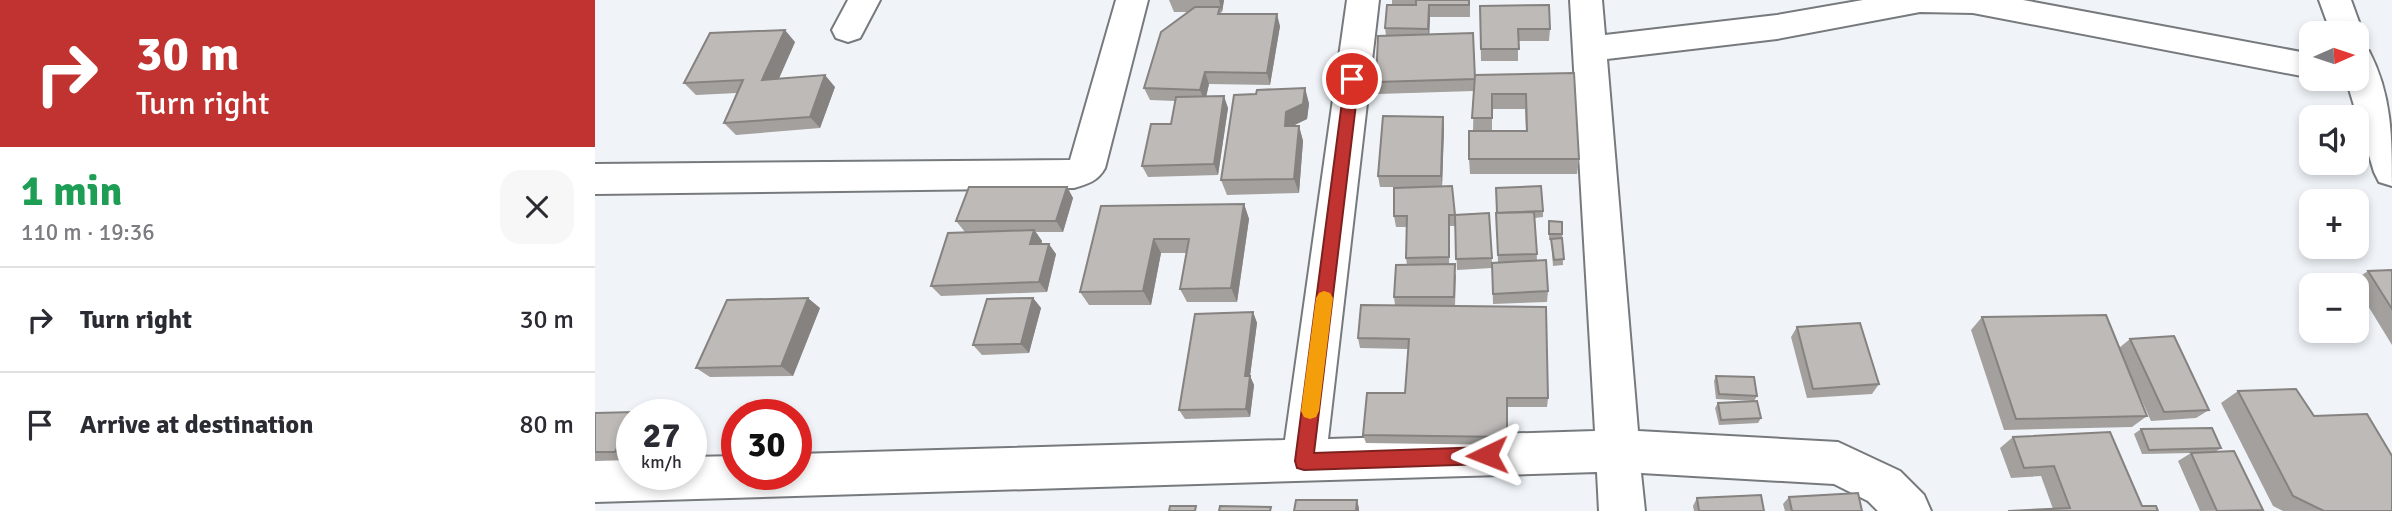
<!DOCTYPE html>
<html lang="en">
<head>
<meta charset="utf-8">
<style>
	:root { --surface:#fff; --page:#f7f7f7; --text:#2b2b33; --muted:#7c7c81; --line:#e1e1e2 }
	body { margin:0; font-family:Signika,sans-serif; background:var(--page); color:var(--text); height:100vh; display:flex; flex-direction:column; font-size:26px; white-space:nowrap }
	* { box-sizing:border-box; margin:0 }
	p { font-size:23px; color:var(--muted) }
	.icon { flex:none; width:38px; height:38px; fill:none; stroke:currentColor; stroke-width:2; stroke-linecap:round; stroke-linejoin:round }
	.map { position:relative; flex:1; overflow:hidden }
	.drawer { display:flex; flex-direction:column; background:var(--surface); width:595px }
	.drawer>* { flex:none }
	.hud { background:#c13330; color:#fff; overflow:hidden }
	.needle { width:46px; rotate:87deg }
	.buttons { position:absolute; left:1704px; top:21px; display:grid; gap:14px }
	.buttons a { display:grid; place-items:center; width:70px; height:70px; border-radius:14px; background:var(--surface); box-shadow:0 4px 10px #0003; font-size:35px }
	.speed { position:absolute; left:21px; top:399px; display:flex; gap:14px; font-size:35px; font-weight:700; text-align:center }
	.speed>* { display:grid; place-content:center; width:91px; height:91px; border-radius:50%; background:var(--surface); box-shadow:0 4px 10px #0003; line-height:1 }
	.speed small { font-size:18px; font-weight:400 }
	.speed .limit { border:10px solid #d22; background:#fff; color:#111 }
	.pin { position:absolute; display:grid; place-items:center; width:60px; height:60px; color:#fff; margin:-30px; border:4px solid #fff; border-radius:50%; box-shadow:0 2px 7px #0007 }
	.me { position:absolute; width:77px; margin:-38px; rotate:268deg; stroke-linejoin:round; filter:drop-shadow(0 0 5px #0008) }
	.turn { display:flex; align-items:center; gap:24px; height:147px; padding:0 21px; font-size:32px }
	.turn .icon { width:91px; height:91px; stroke-width:2.5 }
	.turn b { display:block; font-size:49px; line-height:60px }
	.round { display:grid; place-items:center; flex:none; width:74px; height:74px; border-radius:21px; background:var(--page) }
	.headline { display:flex; align-items:center; justify-content:space-between; height:119px; padding:0 21px }
	h1 { font-size:42px; font-weight:700; line-height:52px; color:#1e9e55 }
	ul { padding:0; list-style:none }
	li { display:flex; align-items:center; gap:21px; height:105px; padding:0 21px; border-top:2px solid var(--line) }
	li div { flex:1 }
	li b { display:block; font-size:26px }
	li em { font-style:normal }
	main { display:flex; flex:1; min-height:0 }
	.map>svg:first-child { display:block }
	.lines { fill:none; stroke-linecap:round; stroke-linejoin:round }
	.minor-casing { stroke:#767a7d; stroke-width:4 }
	.minor { fill:#fff; fill-rule:evenodd }
	.wall { fill:#a3a09d; fill-rule:evenodd }
	.shaded-wall { fill:#858280 }
	.building { fill:#bebab7; stroke:#858280; stroke-width:2 }
	.route { fill:#c13330; stroke:#7d211f; stroke-width:2 }
	.slow { fill:#f59e0b }
</style>
</head>
<body>
<main>
<section class="drawer">
<div class="hud">
<div class="turn"><svg class="icon" aria-label="right" viewBox="0 0 24 24"><path d="M7 20v-9h11M14 6l5 5-5 5"/></svg><div><b>30 m</b>Turn right</div></div>
</div>
<div class="headline"><div><h1>1 min</h1><p>110 m · 19:36</p></div><a class="round"><svg class="icon" aria-label="close" viewBox="0 0 24 24"><path d="M6 6l12 12M18 6L6 18"/></svg></a></div>
<ul>
<li><svg class="icon" aria-label="right" viewBox="0 0 24 24"><path d="M7 20v-9h11M14 6l5 5-5 5"/></svg><div><b>Turn right</b></div><em>30 m</em></li>
<li><svg class="icon" aria-label="arrive" viewBox="0 0 24 24"><path d="M6 21V4h12l-3 4 3 4H6"/></svg><div><b>Arrive at destination</b></div><em>80 m</em></li>
</ul>
</section>
<div class="map">
<svg width="1797" height="511" viewBox="0 0 1797 511">
	<rect width="100%" height="100%" fill="#f0f4f8"/>
	<g class="lines">
		<g class="minor-casing">
			<g id="minor">
				<path d="M253,0h32l-20,38 -12,4 -12,-4 -4,-8z"/>
				<path d="M521,0h32l-43,168c-7,13 -17,16 -31,20l-479,6v-30l475,-4z"/>
				<path d="M752,0h32l-51,439 267,-8 -25,-431h32l3,35 172,-20 86,-15h160l289,54v24l-339,-65 -53,-1 -143,27 -170,20 31,372 200,11 62,29 24,24 7,16h-53l-10,-10 -34,-17 -193,-11 4,38h-46l-2,-39 -1002,30v-42l37,-1v15h59v-17l46,-1v18h59v-20l489,-14z"/>
				<path d="M1724,0h32l12,33 -4,8 -2,-8h-26z"/>
				<path d="M1762,48l12,3c23,44 23,87 23,135l-13,-4 -5,-10 -28,-93h11z"/>
			</g>
		</g>
		<use href="#minor" class="minor"/>
	</g>
	<g class="wall">
		<path d="M574,0h55l-2,12h-1l1,2 58,12 -10,59 -61,-1 -3,12 22,12 -10,67 -70,2 -6,-11 29,-42 4,-23 -25,-1 -6,-12 44,-76h-14z"/>
		<path d="M797,0h78v17h-40l-1,18 46,41 99,-3 5,86 -2,15h-107l-1,-15 4,-28 1,-40 -96,3 -2,-12 10,-46 -1,-8 7,-23zM897,109h33l1,22h-34z"/>
		<path d="M885,6l70,23 -1,12h-31v20h-37z"/>
		<path d="M200,42l-16,36 56,9 -15,41 -84,7 -12,-12 13,-30 -41,2 -12,-12z"/>
		<path d="M710,88l4,16 -2,15 -14,7h6l4,15 -4,52 -72,2 -6,-15 35,-86z"/>
		<path d="M848,117l1,11 -2,58 13,29 34,-2 3,50 6,-1 -2,-49 47,-2v6l-8,1 2,43 11,30 -1,11 -54,2 -1,-36 -35,2 -2,-44h-5l-1,38 7,11 -1,31 93,92 -1,9h-40v38l-141,-2 -3,-8 42,-42 3,-44 -48,-1 -2,-10 37,-33 -1,-8 13,-32 -1,-7 1,-31h-11l-2,-11 19,-29h-33l-2,-11z"/>
		<path d="M472,187l6,11 -10,34h-27l6,9 -1,3 15,10 -9,38 -106,4 -10,-10 34,-54 -9,-11z"/>
		<path d="M649,204l5,15 -12,83h-50l-7,-13 7,-36h-26l-10,52h-62l-9,-13 21,-86z"/>
		<path d="M954,221l13,1 1,43 -10,1 -2,-26h-2z"/>
		<path d="M1797,270v75l-35,-57v-3h-1l-3,-4 15,-10z"/>
		<path d="M438,298l8,10 -12,45 -47,2 -9,-10z"/>
		<path d="M225,308l-27,68 -83,1 -14,-9z"/>
		<path d="M658,312l4,11 -7,53 4,9 -4,32 -65,2 -6,-9z"/>
		<path d="M1387,317l137,31 11,-9 79,71 -13,8 -45,3 -22,-49 18,44 -15,11 -128,3 -33,-100z"/>
		<path d="M1202,327l82,57 -7,10 -65,4 -16,-61z"/>
		<path d="M1121,376l41,20 -3,5 -38,-2 -2,-18z"/>
		<path d="M1643,391l76,25 78,95h-109l-10,-5 -52,-103z"/>
		<path d="M1123,403l43,15 -3,5 -39,2 -4,-17z"/>
		<path d="M40,412l6,3h-9v45l-37,1v-48z"/>
		<path d="M1546,429l80,19 -6,4 48,58 -63,1 -22,-50 13,-8 -49,1 -8,-20z"/>
		<path d="M1418,437l129,69 -89,3 -12,-33 -30,2 -11,-30z"/>
		<path d="M1194,497l73,14h-77l-2,-7z"/>
		<path d="M1102,498l67,13h-70l-1,-5z"/>
	</g>
	<g class="shaded-wall">
		<path d="M624,0h5l-2,12z"/>
		<path d="M834,5l1,12 -1,24 -1,-12z"/>
		<path d="M682,14l3,12 -10,59 -3,-12z"/>
		<path d="M190,30l10,12 -22,50 -11,-12z"/>
		<path d="M610,72l4,12 -4,18 -5,-12z"/>
		<path d="M230,75l10,12 -15,41 -10,-11z"/>
		<path d="M710,88l4,16 -2,15 -17,8 -5,-1 1,-14z"/>
		<path d="M629,96l4,12 -10,67 -4,-11z"/>
		<path d="M848,117l1,11 -2,59 -1,-11z"/>
		<path d="M704,126l4,15 -4,52 -5,-14z"/>
		<path d="M472,187l6,11 -10,34 -7,-11z"/>
		<path d="M649,204l5,15 -12,83 -6,-14z"/>
		<path d="M439,230l8,11 -4,14 -8,-11z"/>
		<path d="M559,239l7,14 -10,52 -8,-14z"/>
		<path d="M454,244l7,10 -9,38 -8,-10z"/>
		<path d="M213,298l12,10 -27,68 -12,-10z"/>
		<path d="M438,298l8,10 -12,45 -8,-9z"/>
		<path d="M658,312l4,11 -7,53 4,9 -4,32 -4,-8 -1,-33z"/>
		<path d="M37,418v42l-17,-8z"/>
		<path d="M762,500l2,8v3h-3z"/>
	</g>
	<g class="building">
		<path d="M821,0h53v5h-40l-1,24 -43,-1 2,-23h29z"/>
		<path d="M954,5l1,24h-32l1,20h-38l-1,-43z"/>
		<path d="M600,7h25l-2,7h59l-10,59 -62,-1 -5,18 -56,-2 17,-56z"/>
		<path d="M190,30l-23,50 63,-5 -15,42 -86,6 19,-43 -59,3 26,-50z"/>
		<path d="M878,33l2,46 -99,3 2,-46z"/>
		<path d="M979,73l5,86h-110v-28h58l-1,-37h-34v24h-20l3,-43z"/>
		<path d="M710,88l-2,16 -17,8 -1,14h14l-5,53 -73,1 13,-85 22,-1 1,-4z"/>
		<path d="M629,96l-10,68 -72,2 9,-42h20l5,-27z"/>
		<path d="M788,116l60,1 -2,59h-63z"/>
		<path d="M857,186l3,29h-6v42l-43,1 1,-42h-13v-28z"/>
		<path d="M946,186l2,25 -46,2 -1,-25z"/>
		<path d="M374,187h98l-11,34h-100z"/>
		<path d="M649,204l-13,84 -51,1 9,-50h-35l-11,52 -63,1 21,-86z"/>
		<path d="M939,212l3,42 -39,1 -2,-42z"/>
		<path d="M894,213l3,45 -36,1 -1,-44z"/>
		<path d="M954,221l13,1v12h-13z"/>
		<path d="M439,230l-4,14h19l-10,38 -108,4 17,-53z"/>
		<path d="M967,238l2,21 -10,1 -3,-21z"/>
		<path d="M951,260l2,31 -55,3 -1,-31z"/>
		<path d="M860,264l-1,33h-60l2,-32z"/>
		<path d="M1797,270v39l-24,-38z"/>
		<path d="M213,298l-27,68 -85,2 31,-68z"/>
		<path d="M438,298l-12,46 -48,1 14,-46z"/>
		<path d="M766,305l185,2 2,91h-41v39l-144,-2 4,-42h38l4,-54 -51,-1z"/>
		<path d="M658,312l-8,64h5l-4,33 -67,1 16,-96z"/>
		<path d="M1511,315l41,101 -131,3 -34,-102z"/>
		<path d="M1265,323l19,61 -66,5 -16,-62z"/>
		<path d="M1579,336l35,74 -45,2 -34,-73z"/>
		<path d="M1121,376l38,1 3,19 -38,-2z"/>
		<path d="M1701,389l18,27 53,-2 25,42v55h-68l-31,-15 -55,-105z"/>
		<path d="M1162,401l4,17 -40,2 -3,-17z"/>
		<path d="M40,412l-1,3h-2v3l-17,34h-20v-39z"/>
		<path d="M1617,428l9,20 -72,2 -8,-21z"/>
		<path d="M1515,432l32,74h14l2,5h-150l62,-3 -16,-42 -30,2 -11,-31z"/>
		<path d="M1639,451l29,59 -46,1 -26,-58z"/>
		<path d="M1263,493l4,18h-70l-3,-14z"/>
		<path d="M1166,495l3,16h-65l-2,-13z"/>
		<path d="M701,500h61l-1,11h-62z"/>
		<path d="M575,506h26l-1,5h-26z"/>
		<path d="M625,506l51,1 -1,4h-51z"/>
	</g>
	<path class="route" d="M757,74l7,5 -45,374 173,-6 7,2 2,6 -2,6 -7,3 -183,6 -7,-2 -2,-7 50,-382z"/>
	<path class="slow" d="M729,291l6,2 3,5 -14,113 -3,6 -6,2 -6,-2 -3,-6 15,-113 3,-5z"/>
</svg>
<div class="buttons">
<a><svg class="needle" viewBox="-14 -14 28 28"><path d="M0-13l5 13h-10z" fill="#e53935"/><path d="M0 13l5-13h-10z" fill="#7c7c81"/></svg></a>
<a><svg class="icon" aria-label="sound" viewBox="0 0 24 24"><path d="M4 9h4l5-4v14l-5-4H4zM17 9q2 3 0 6"/></svg></a>
<a>+</a>
<a>−</a>
</div>
<div class="speed"><div>27<small>km/h</small></div><div class="limit">30</div></div>
<div class="pin" style="left:757px;top:79px;background:#d93025"><svg class="icon" aria-label="arrive" viewBox="0 0 24 24"><path d="M6 21V4h12l-3 4 3 4H6"/></svg></div>
<svg class="me" style="left:892px;top:455px" viewBox="-20 -20 40 40"><path d="M0-17L14 15 0 8-14 15z" fill="#c13330" stroke="#fff" stroke-width="4"/></svg>
</div>
</main>
</body>
</html>
